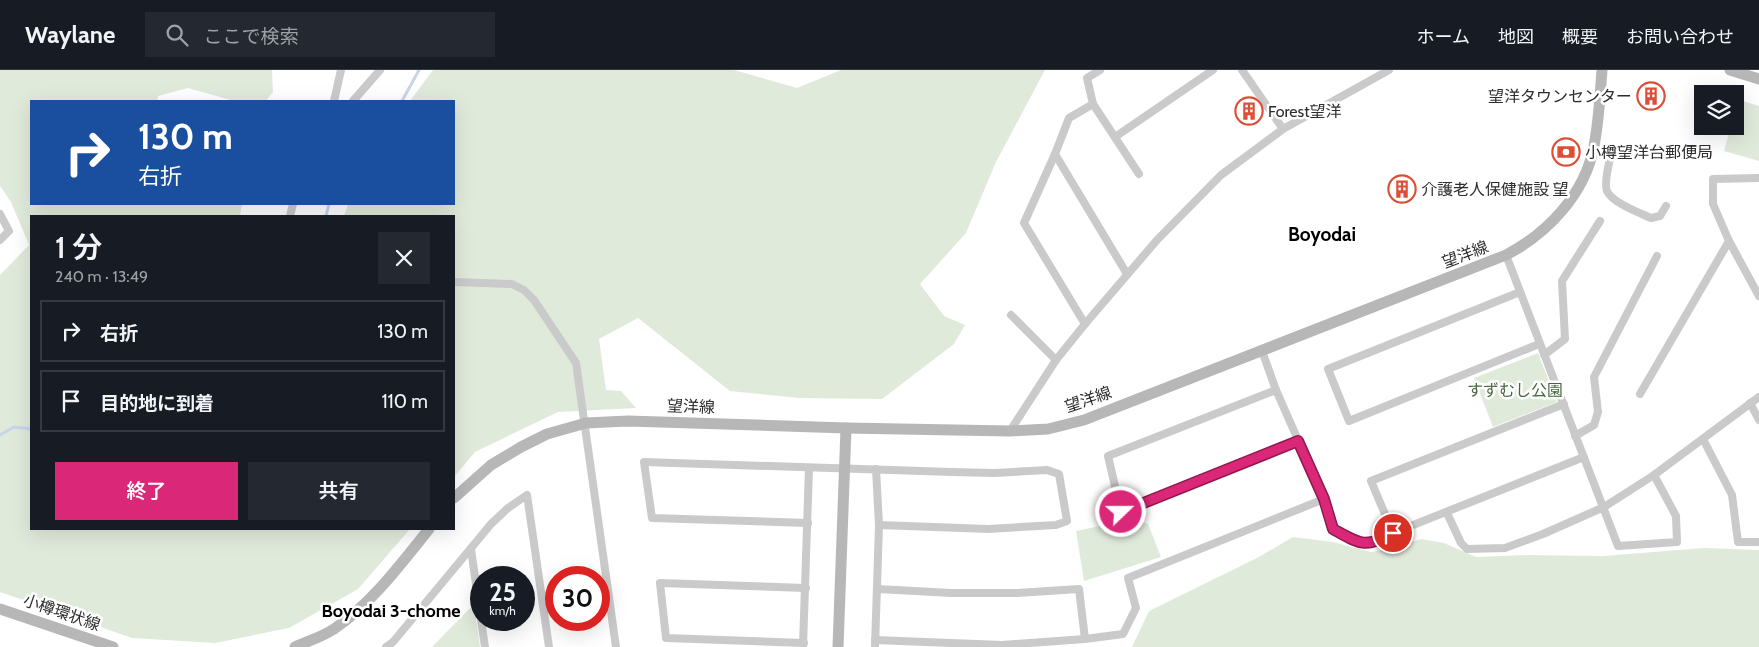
<!DOCTYPE html>
<html lang="ja">
<head>
<meta charset="utf-8">
<style>
	:root { --surface:#171b24; --page:#242831; --text:#f1f3f6; --muted:#9ea1a6; --line:#363941; --accent:#db2777 }
	body { margin:0; font-family:Cabin,"Noto Sans JP",sans-serif; background:var(--page); color:var(--text); height:100vh; display:flex; flex-direction:column; font-size:19px; white-space:nowrap }
	* { box-sizing:border-box; margin:0 }
	p { font-size:16px; color:var(--muted) }
	.icon { flex:none; width:28px; height:28px; fill:none; stroke:currentColor; stroke-width:2; stroke-linecap:round; stroke-linejoin:round }
	.map { position:relative; flex:1; overflow:hidden }
	.panel { position:absolute; left:30px; top:145px; width:425px; height:315px; display:flex; flex-direction:column; background:var(--surface); border-radius:0px; box-shadow:0 5px 20px #0002 }
	.panel>* { flex:none }
	.banner { position:absolute; left:30px; top:30px; width:425px; height:105px; border-radius:0px; box-shadow:0 5px 20px #0002; background:#1a4fa0; color:#fff; overflow:hidden }
	.tools { position:absolute; left:1694px; top:15px; display:grid; gap:10px }
	.tools a { display:grid; place-items:center; width:50px; height:50px; border-radius:0px; background:var(--surface); box-shadow:0 5px 20px #0002; font-size:25px }
	.speed { position:absolute; left:470px; top:496px; display:flex; gap:10px; font-size:25px; font-weight:700; text-align:center }
	.speed>* { display:grid; place-content:center; width:65px; height:65px; border-radius:50%; background:var(--surface); box-shadow:0 5px 20px #0002; line-height:1 }
	.speed small { font-size:12px; font-weight:400 }
	.speed .limit { border:8px solid #d22; background:#fff; color:#111 }
	.pin { position:absolute; display:grid; place-items:center; width:42px; height:42px; color:#fff; margin:-21px; border:2px solid #fff; border-radius:50%; box-shadow:0 1px 5px #0007 }
	.me { position:absolute; width:55px; margin:-28px; rotate:68deg; stroke-linejoin:round; filter:drop-shadow(0 0 4px #0008) }
	.turn { display:flex; align-items:center; gap:18px; height:105px; padding:0 25px; font-size:22px }
	.turn .icon { width:65px; height:65px; stroke-width:2.5 }
	.turn b { display:block; font-size:35px; line-height:42px }
	.round { display:grid; place-items:center; flex:none; width:52px; height:52px; border-radius:0px; background:var(--page) }
	.overview { display:flex; align-items:center; justify-content:space-between; height:85px; padding:0 25px }
	h1 { font-size:30px; font-weight:600; line-height:38px }
	.primary-button { display:flex; gap:10px; margin-top:auto; padding:10px 25px }
	.primary-button a { flex:1; height:58px; border-radius:0px; background:var(--accent); color:#fff; font-size:20px; font-weight:600; line-height:58px; text-align:center }
	.primary-button a+a { background:var(--page); color:var(--text) }
	ul { padding:0; list-style:none }
	li { display:flex; align-items:center; gap:15px; height:62px; margin:0 10px 8px; padding:0 15px; border:2px solid var(--line); border-radius:0px }
	li div { flex:1 }
	li b { display:block; font-size:19px }
	li em { font-style:normal }
	header { display:flex; align-items:center; gap:30px; box-sizing:border-box; height:70px; padding:0 25px; background:var(--surface); border-bottom:1px solid var(--line) }
	header strong { font-size:24px }
	nav { display:flex; gap:28px; margin-inline-start:auto; font-size:18px }
	.search { width:350px; height:45px; background:var(--page); display:flex; align-items:center; gap:12px; box-sizing:border-box; padding:0 18px; border-radius:0px; color:var(--muted); font-size:19px }
	.map>svg:first-child { display:block }
	.green { fill:#e0eadb }
	.lines { fill:none; stroke-linecap:round; stroke-linejoin:round }
	.stream { stroke:#c8d5e9; stroke-width:3 }
	.street { stroke:#cacaca; stroke-width:8 }
	.secondary { stroke:#b7b7b7; stroke-width:11 }
	.route-casing { stroke:#8e194d; stroke-width:12 }
	.route { stroke:#db2777; stroke-width:9 }
	.labels { text-anchor:middle; stroke-width:5; stroke-linejoin:round; paint-order:stroke }
	.poi-label { font-size:16px; fill:#2d2d2d; stroke:#fff; text-anchor:start }
	.street-label { font-size:16px; fill:#2d2d2d; stroke:#fff }
	.park-label { font-size:16px; fill:#47663d; stroke:#fff }
	.neighbourhood-label { font-size:18px; font-weight:bold; fill:#000; stroke:#fff }
	.quarter-label { font-size:19px; font-weight:bold; fill:#000; stroke:#fff }
</style>
</head>
<body>
<header>
<strong>Waylane</strong>
<div class="search"><svg class="icon" aria-label="search" viewBox="0 0 24 24"><circle cx="10" cy="10" r="6"/><path d="M15 15l6 6"/></svg>ここで検索</div>
<nav><a>ホーム</a><a>地図</a><a>概要</a><a>お問い合わせ</a></nav>
</header>
<div class="map">
<svg width="1759" height="577" viewBox="0 0 1759 577">
	<rect width="100%" height="100%" fill="#fff"/>
	<g class="green">
		<path d="M0,0h272l1,22 -7,9h-32l-46,-13 -30,8 -1,5h-126v103h211l-2,12h-209v313h379l-52,60 -69,39 -74,15 -83,-5 -132,-46v-317l29,-30 -18,-43 -11,-16z"/>
		<path d="M433,0h301l63,18 44,-18h204l-49,92 -30,71 -46,51 24,32 21,9 -11,19 -72,55 -83,-1 -69,-7 -92,-73 -39,21 7,51 15,1 15,17 -78,4 -83,40 -21,25v-261h-110l4,-12h106v-103h-44z"/>
		<path d="M1739,30l20,6v55l-35,-10 7,-25h4v-13z"/>
		<path d="M1538,283l19,49 -64,25 -19,-49z"/>
		<path d="M1133,449l15,5 13,33 -77,24 -8,-50z"/>
		<path d="M1293,467l40,5 38,10 21,-4 29,-9 23,4 32,14 53,-2 74,1 101,-8 55,2v97h-627l17,-36 108,-53z"/>
		<path d="M474,534l6,43h-48z"/>
	</g>
	<g class="lines">
		<g class="stream">
			<path d="M402,31l17,-31"/>
			<path d="M326,146l3,-12"/>
			<path d="M0,365l14,-8 17,2"/>
		</g>
		<g class="street">
			<path d="M1100,0l-13,8 6,26 46,70"/>
			<path d="M1242,0l41,59"/>
			<path d="M334,31l7,-31"/>
			<path d="M353,31l27,-31"/>
			<path d="M1115,67l98,-67"/>
			<path d="M1594,77l16,12c-2,9 -6,23 -3,32 5,12 33,22 44,27l9,-2 6,-10"/>
			<path d="M1055,84l72,120"/>
			<path d="M1759,108l-46,1v25l16,37 30,55"/>
			<path d="M0,144l9,17 -9,9"/>
			<path d="M290,146l3,-12"/>
			<path d="M1506,185l112,291 59,-4 -1,-26 -22,-41"/>
			<path d="M454,212l58,2 12,6 10,10 42,63 40,284"/>
			<path d="M1520,222l-192,77 21,52 190,-77"/>
			<path d="M1011,245l45,45"/>
			<path d="M1085,254l-61,-101 31,-69 14,-36 24,-14"/>
			<path d="M1262,281l14,39 48,109 9,30c26,15 32,19 60,4l191,-76"/>
			<path d="M1544,285l21,-16 -3,-58 38,-60"/>
			<path d="M1276,320l-168,66 13,56 177,-71"/>
			<path d="M1640,324l89,-153"/>
			<path d="M1750,333l9,17"/>
			<path d="M1010,361l46,-71 29,-36 72,-84 64,-65 62,-46 106,-59"/>
			<path d="M1575,366l19,-11 4,-13 -4,-35 63,-121"/>
			<path d="M1703,369l29,56 6,47h21"/>
			<path d="M1447,443l14,30 6,6 38,-1 38,-14 61,-27 50,-32 105,-78"/>
			<path d="M808,453l-156,-5 -8,-56 308,10 43,1 52,-3 12,4 8,47 -11,4 -68,4 -109,-4"/>
			<path d="M1393,463l-22,-52 193,-77"/>
			<path d="M471,479l10,70"/>
			<path d="M878,519l73,4h66l62,-4 6,50"/>
			<path d="M481,550l4,27"/>
			<path d="M875,570l127,5 83,-6 38,-5 13,-26 -8,-30 196,-79"/>
			<path d="M804,573l-138,-5 -6,-55 146,5"/>
			<path d="M803,576l6,-178"/>
			<path d="M386,577l7,-5 98,-118 17,-16 19,-13 22,152"/>
			<path d="M875,577l4,-122 -3,-56"/>
		</g>
		<g class="secondary">
			<path d="M1730,0l29,9"/>
			<path d="M454,428l37,-33 30,-18 26,-13 39,-11 42,-2 218,7 164,3 38,-2 36,-9 422,-165c42,-22 79,-61 88,-109 5,-25 6,-51 8,-76"/>
			<path d="M0,539l113,38"/>
			<path d="M295,577c13,-6 27,-10 39,-18 38,-26 66,-64 95,-100"/>
			<path d="M838,577l8,-219"/>
		</g>
	</g>
	<g class="lines">
		<g class="route-casing">
			<path id="route" d="M1121,442l177,-71 26,58 9,30c27,15 32,20 60,4"/>
		</g>
		<use href="#route" class="route"/>
	</g>
	<defs>
		<g id="building-ring" transform="scale(1.4375)"><circle r="9.5" fill="#fff" stroke="#dd4e36" stroke-width="1.5"/><path d="M-4-6H4V6H1V3H-1V6H-4ZM-2.5-4.3h1.7v1.8h-1.7ZM.8-4.3h1.7v1.8H.8ZM-2.5-1h1.7V.8h-1.7ZM.8-1h1.7V.8H.8Z" fill="#dd4e36"/></g>
		<g id="bank-ring" transform="scale(1.4375)"><circle r="9.5" fill="#fff" stroke="#dd4e36" stroke-width="1.5"/><path d="M-6-4H6V4H-6ZM0-2.3a2.3 2.3 0 1 0 0 4.6a2.3 2.3 0 1 0 0-4.6Z" fill="#dd4e36"/></g>
	</defs>
	<g fill-rule="evenodd">
		<use href="#building-ring" x="1651" y="26"/>
		<use href="#building-ring" x="1249" y="41"/>
		<use href="#bank-ring" x="1566" y="82"/>
		<use href="#building-ring" x="1402" y="119"/>
	</g>
	<g class="labels">
		<g class="poi-label">
			<text x="1632" y="32" text-anchor="end">望洋タウンセンター</text>
			<text x="1268" y="47">Forest望洋</text>
			<text x="1585" y="88">小樽望洋台郵便局</text>
			<text x="1421" y="125">介護老人保健施設 望</text>
		</g>
		<g class="street-label">
			<text transform="translate(1465 184) rotate(-21)" y="6">望洋線</text>
			<text transform="translate(1088 329) rotate(-19)" y="6">望洋線</text>
			<text transform="translate(691 336) rotate(2)" y="6">望洋線</text>
			<text transform="translate(62 542) rotate(19)" y="6">小樽環状線</text>
		</g>
		<g class="park-label">
			<text x="1515" y="326">すずむし公園</text>
		</g>
		<g class="neighbourhood-label">
			<text x="391" y="547">Boyodai 3-chome</text>
		</g>
		<g class="quarter-label">
			<text x="1322" y="171">Boyodai</text>
		</g>
	</g>
</svg>
<div class="tools">
<a><svg class="icon" aria-label="layers" viewBox="0 0 24 24"><path d="M12 4l9 5-9 5-9-5zM3 14l9 5 9-5"/></svg></a>
</div>
<div class="speed"><div>25<small>km/h</small></div><div class="limit">30</div></div>
<div class="pin" style="left:1393px;top:463px;background:#d93025"><svg class="icon" aria-label="arrive" viewBox="0 0 24 24"><path d="M6 21V4h12l-3 4 3 4H6"/></svg></div>
<svg class="me" style="left:1121px;top:442px" viewBox="-20 -20 40 40"><circle r="17" fill="#db2777" stroke="#fff" stroke-width="3"/><path d="M0-11L8 9 0 5-8 9z" fill="#fff"/></svg>
<div class="banner">
<div class="turn"><svg class="icon" aria-label="right" viewBox="0 0 24 24"><path d="M7 20v-9h11M14 6l5 5-5 5"/></svg><div><b>130 m</b>右折</div></div>
</div>
<section class="panel">
<div class="overview"><div><h1>1 分</h1><p>240 m · 13:49</p></div><a class="round"><svg class="icon" aria-label="close" viewBox="0 0 24 24"><path d="M6 6l12 12M18 6L6 18"/></svg></a></div>
<ul>
<li><svg class="icon" aria-label="right" viewBox="0 0 24 24"><path d="M7 20v-9h11M14 6l5 5-5 5"/></svg><div><b>右折</b></div><em>130 m</em></li>
<li><svg class="icon" aria-label="arrive" viewBox="0 0 24 24"><path d="M6 21V4h12l-3 4 3 4H6"/></svg><div><b>目的地に到着</b></div><em>110 m</em></li>
</ul>
<div class="primary-button"><a>終了</a><a>共有</a></div>
</section>
</div>
</body>
</html>
